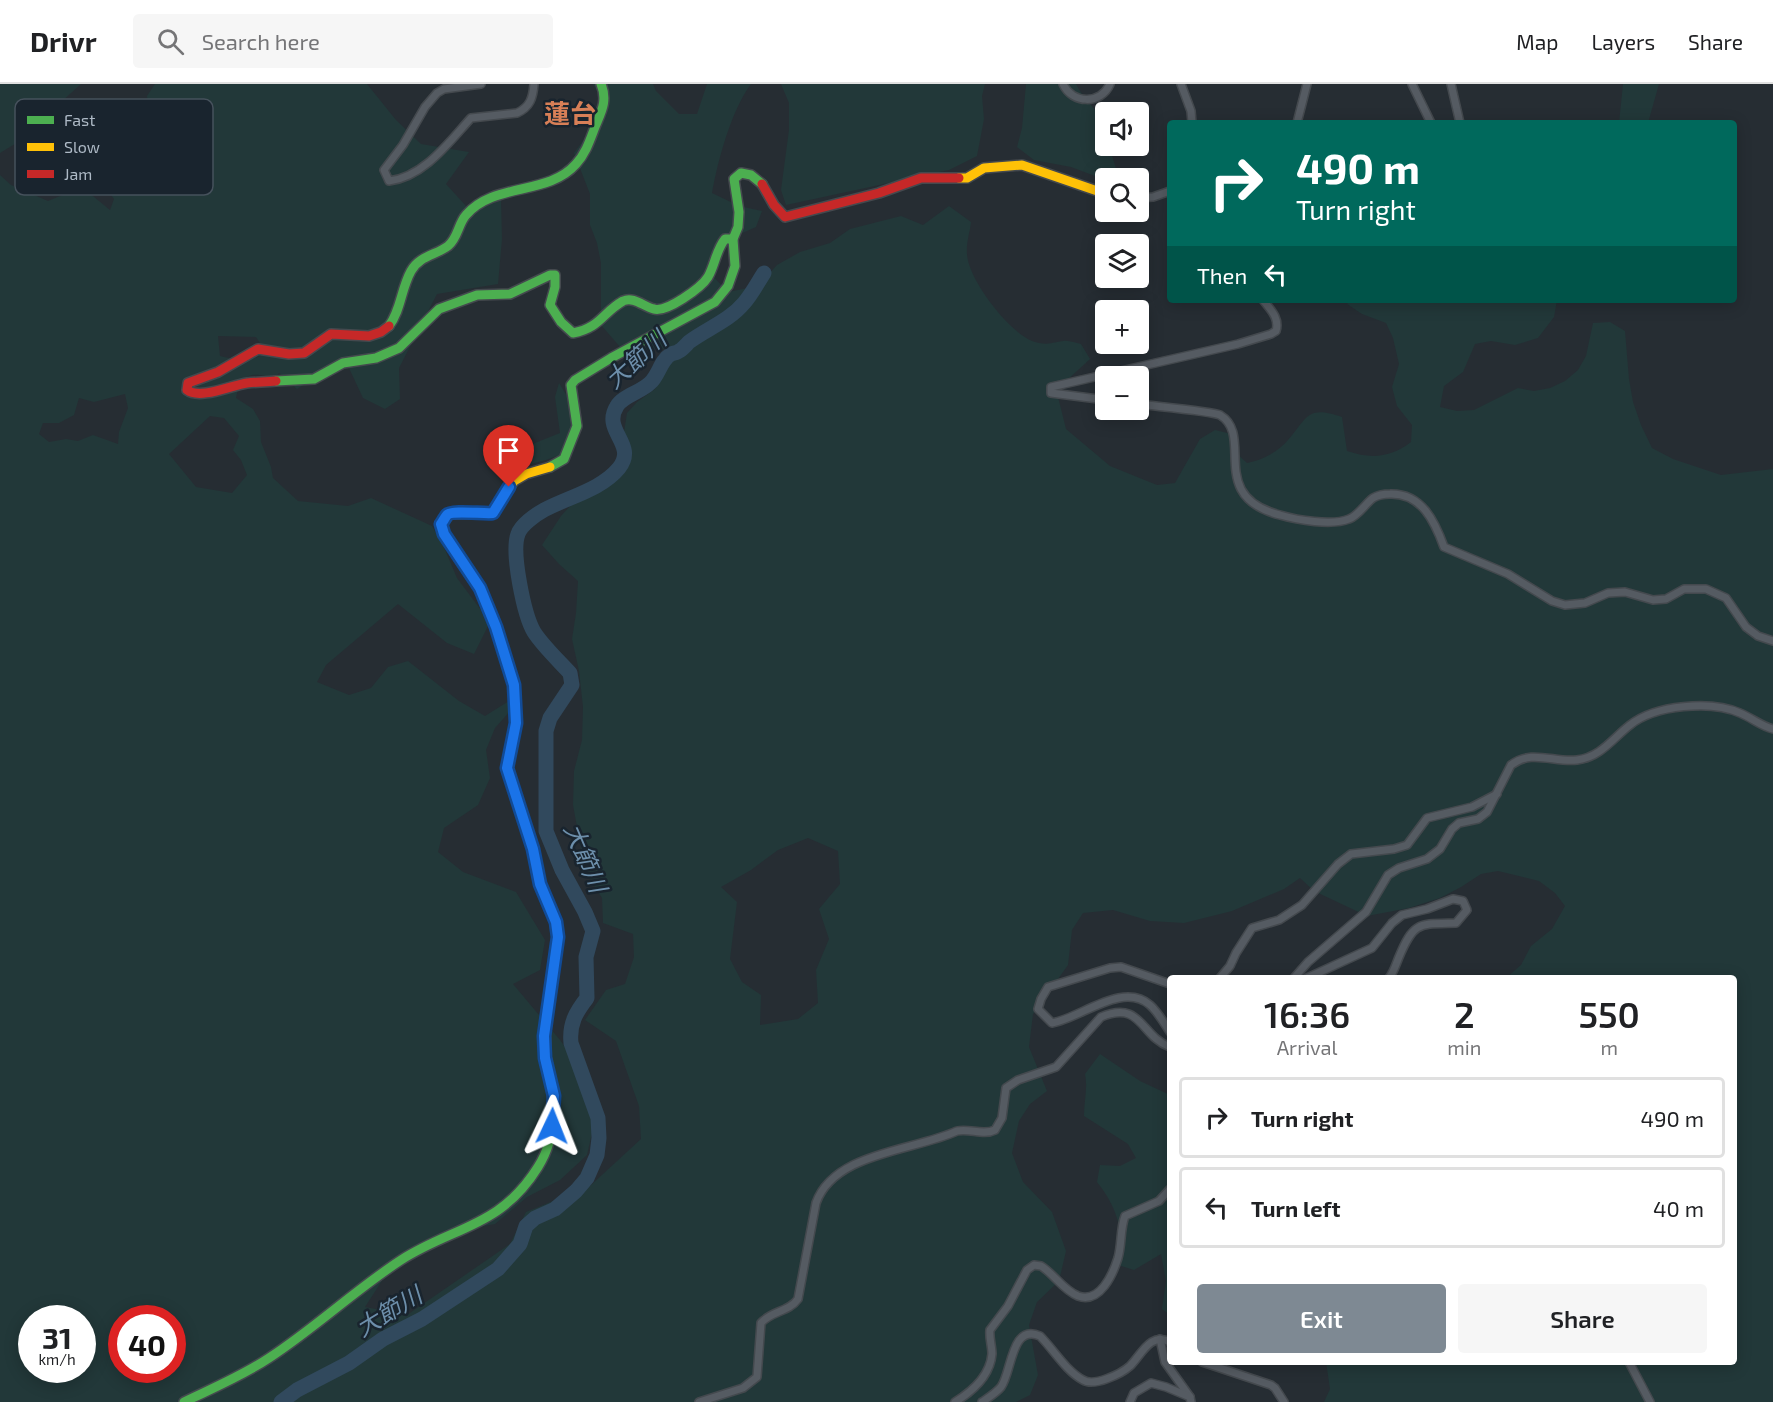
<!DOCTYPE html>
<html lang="en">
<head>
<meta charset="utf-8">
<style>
	:root { --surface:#fff; --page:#f6f6f6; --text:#202124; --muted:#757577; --line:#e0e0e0; --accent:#7e8993 }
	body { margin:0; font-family:"Exo 2","Noto Sans JP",sans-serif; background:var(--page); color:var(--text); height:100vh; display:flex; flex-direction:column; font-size:22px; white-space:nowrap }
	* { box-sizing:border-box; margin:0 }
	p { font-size:20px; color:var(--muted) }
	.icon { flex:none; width:33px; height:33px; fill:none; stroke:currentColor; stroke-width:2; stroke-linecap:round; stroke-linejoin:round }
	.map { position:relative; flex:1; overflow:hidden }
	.drawer { position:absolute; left:1167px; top:891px; width:570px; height:390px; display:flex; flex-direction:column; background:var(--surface); border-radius:6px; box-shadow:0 3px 15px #0003 }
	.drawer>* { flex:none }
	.guide { position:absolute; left:1167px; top:36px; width:570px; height:183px; border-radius:6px; box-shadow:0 3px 15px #0003; background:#00695c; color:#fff; overflow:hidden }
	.buttons { position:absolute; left:1095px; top:18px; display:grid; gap:12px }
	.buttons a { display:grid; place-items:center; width:54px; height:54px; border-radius:6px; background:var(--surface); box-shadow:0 3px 15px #0003; font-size:30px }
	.speed { position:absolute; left:18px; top:1221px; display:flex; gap:12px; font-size:30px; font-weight:700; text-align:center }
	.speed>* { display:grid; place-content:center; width:78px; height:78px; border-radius:50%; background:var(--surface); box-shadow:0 3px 15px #0003; line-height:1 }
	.speed small { font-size:15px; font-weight:400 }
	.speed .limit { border:9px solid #d22; background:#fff; color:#111 }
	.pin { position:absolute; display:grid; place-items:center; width:51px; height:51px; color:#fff; margin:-62px -26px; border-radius:50% 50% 50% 0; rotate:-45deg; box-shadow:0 0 6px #0007 }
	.pin .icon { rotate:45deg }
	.me { position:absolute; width:66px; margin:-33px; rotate:2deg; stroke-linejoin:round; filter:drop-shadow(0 0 4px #0008) }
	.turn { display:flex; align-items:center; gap:21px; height:126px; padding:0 30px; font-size:27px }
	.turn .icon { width:78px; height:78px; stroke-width:2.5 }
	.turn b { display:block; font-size:42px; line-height:51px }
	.then { display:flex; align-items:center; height:57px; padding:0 30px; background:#0003; gap:12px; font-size:22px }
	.eta { display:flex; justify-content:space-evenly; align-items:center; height:102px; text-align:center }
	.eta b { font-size:36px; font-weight:600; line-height:42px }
	.action { display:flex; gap:12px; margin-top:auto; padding:12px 30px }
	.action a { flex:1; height:69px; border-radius:6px; background:var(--accent); color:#fff; font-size:24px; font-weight:600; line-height:69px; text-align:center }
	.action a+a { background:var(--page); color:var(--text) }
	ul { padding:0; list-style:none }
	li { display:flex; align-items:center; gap:18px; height:81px; margin:0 12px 9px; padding:0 18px; border:3px solid var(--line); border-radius:6px }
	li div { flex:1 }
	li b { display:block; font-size:22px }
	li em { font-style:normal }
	header { display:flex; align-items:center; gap:36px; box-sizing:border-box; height:84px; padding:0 30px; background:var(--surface); border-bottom:2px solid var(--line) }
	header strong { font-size:28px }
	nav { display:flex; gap:33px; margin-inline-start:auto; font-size:21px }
	.search { width:420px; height:54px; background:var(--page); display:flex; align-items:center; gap:15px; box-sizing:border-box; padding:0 21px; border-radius:6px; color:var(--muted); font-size:22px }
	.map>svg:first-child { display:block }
	.green { fill:#223839; fill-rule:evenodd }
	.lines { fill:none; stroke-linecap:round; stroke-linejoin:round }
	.river { stroke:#31495d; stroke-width:15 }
	.street-casing { stroke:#44494e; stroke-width:10 }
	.fast-casing { stroke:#44494e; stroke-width:12 }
	.slow-casing { stroke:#44494e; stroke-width:12 }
	.jam-casing { stroke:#44494e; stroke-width:12 }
	.street { stroke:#555b62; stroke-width:7 }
	.fast { stroke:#4caf50; stroke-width:9 }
	.slow { stroke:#ffc107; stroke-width:9 }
	.jam { stroke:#c62828; stroke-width:9 }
	.route-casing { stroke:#114b97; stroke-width:15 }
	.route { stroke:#1a73e8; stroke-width:10 }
	.labels { text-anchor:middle; stroke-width:5; stroke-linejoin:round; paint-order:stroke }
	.water-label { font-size:24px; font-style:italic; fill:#6d8fab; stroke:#19242e }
	.quarter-label { font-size:26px; font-weight:bold; fill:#d87f57; stroke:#19242e }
	.key { fill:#19242e; stroke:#46515c; stroke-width:1.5 }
	.key-label { font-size:16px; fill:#aebac6 }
</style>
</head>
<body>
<header>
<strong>Drivr</strong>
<div class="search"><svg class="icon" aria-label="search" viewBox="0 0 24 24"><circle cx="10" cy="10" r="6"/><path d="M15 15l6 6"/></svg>Search here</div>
<nav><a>Map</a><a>Layers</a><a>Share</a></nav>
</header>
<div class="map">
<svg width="1773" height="1318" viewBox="0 0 1773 1318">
	<rect width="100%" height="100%" fill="#262d33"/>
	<g class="green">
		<path d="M0,0h81l-20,18 -7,12 -20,2v12l-11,11 -23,14z"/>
		<path d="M155,0h212l29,36 25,24 48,8 -23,32 20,22 35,-6 1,39 -4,45 -61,10 -38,74 1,31 -15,10 -22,-11 -15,-32 -17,1 -34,22 -18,-16 -4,6c-23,-8 -34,-6 -39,19l17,11 7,12 1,21 10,25 2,11 25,23 50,5 23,-8 61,28 11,19 14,33 33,44 -16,32 -27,-11 -49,-39 -72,61 -9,17 32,13 22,-7 17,-21 20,-6 51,40 26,15 24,-15 4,7 -18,20 -9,22 4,28 -12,27 -34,23 -6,24 25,20 53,20 29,48 -5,30 -27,14 47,56 19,27 10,22 5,35 -7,31 -27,25 -33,17 -32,27 -39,7 -69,42 -22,34 42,8 103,-71 16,-32 64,-26 51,-47 -2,-33 -23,-65 -31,-21 21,-30 19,-6 9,-27 -1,-23 -30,-11 -1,-25 -17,-27 -12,-66 1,-34 8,-31 1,-33 -4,-36 -7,-32 4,-26 2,-32 -19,-17 -17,-19 19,-29 22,-24 17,-8 18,-13 9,-58 10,-11 18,-13 11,-20 15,-20 -60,-1 -20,-23v-62l-4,-20 -7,-18v-31l-16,-41 28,-38 -2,-19 -7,-12h60l3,7 23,23h18l10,-30h44c-20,27 -33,76 -39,109l27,13 23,5 -6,16 -34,15 -15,28 21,22 30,-6 19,-21 23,-13 30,-9 20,-14 51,-13 22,9 26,-19 22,16c-1,10 -5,21 -4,32 1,25 41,77 65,87 14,5 17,2 31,0 6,-1 12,2 18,3l9,15 -25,23 -7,15 8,32 44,37 47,19 18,-2 25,-44 15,-9 16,4 3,17 13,12c15,-3 31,-11 41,-23 20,-23 19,-35 54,-23l5,34c24,8 43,7 64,-9l1,-17 -15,-19 -5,-19 7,-23 -6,-26 -7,-15 -24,-9 -15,-10 5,-4h205l-3,17 -16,21 -23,7 -24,-4 -16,3 -12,28 -19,14 -4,21 17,4 17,-1 44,-22 16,3 16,-3 15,-7 13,-11 8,-14 7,-33 17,-1 15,9 4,48 4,23 8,23 11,23 21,11 48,16 52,-6v933h-449l6,-13 -4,-27h408v-384h-228l15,-13 10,-19 21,-17 13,-23 -10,-13 -16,-12 -41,-10 -17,3 -20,13 -21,11 -31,10 -42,8 -53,-25 -14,-13 -16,11 -52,22 -48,12 -34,-2 -37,-11 -30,3 -11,17 -4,35 -35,49 -4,33 18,44 -17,13 -11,17 -7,32 11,29 29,30 14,39 -7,30 -22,21 -8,23 9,50 -8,20 -14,7h-1016v-1227l11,10 37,16 17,-7 23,-2 22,18 4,-11 -13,-18 1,-17 16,12 16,3 -8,-17 -14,-11 2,-15v-18l24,-2 10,-4 -1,-16zM218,252l38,1 10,15c-15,11 -28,8 -46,4zM125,310l3,14 -9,24 -1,12 -25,-9 -15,6 -12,-2 -17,3 -10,-8 4,-11h16l15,-8 5,-17 15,4zM210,332l14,2 15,18 -6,14 8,10 6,15 -15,18 -36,-6 -27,-33zM808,754l30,13 2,33 -21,25 10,30 -13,31 2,33 -20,16 -38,6 1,-30 -19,-13 -12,-23 7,-57 -16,-15 30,-17 27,-20zM32,1234h50v52h-50zM122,1234h50v52h-50z"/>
		<path d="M781,0h204l-3,12 2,23 -7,37 -28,14 -163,35 -5,-15 8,-60v-27z"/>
		<path d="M1026,0h50c14,27 29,24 30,62h3l10,32 -16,1 -32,-12 -37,-7 -17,-13 5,-19z"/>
		<path d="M1623,0h36l-11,39h-29z"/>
		<path d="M559,299l11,18 5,37 -13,16 -16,6 -23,6 -16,-6 4,-20 11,-6 3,13 35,-14 -5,-36z"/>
		<path d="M1100,970l40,27 30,14v220l-8,-6 4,-28 -5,-27 -27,16 -16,-5c8,-31 -1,-58 -21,-83l3,-17 20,1 16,-8 -8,-14 -44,-28c0,-15 4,-28 1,-42z"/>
	</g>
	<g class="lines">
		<path class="river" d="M281,1318l16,-12 52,-27 34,-24 39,-20 76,-50 22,-25 6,-18 9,-8 20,-9 21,-18 11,-13 10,-23 2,-17 -1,-20 -27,-75c-2,-19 5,-31 16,-45l-1,-41 7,-26 -8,-19 -23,-42 -16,-39v-100l4,-13 22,-33 -2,-12c-12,-13 -27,-27 -36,-41 -10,-17 -23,-80 -16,-98 3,-9 17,-19 26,-24 24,-13 57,-20 75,-42 19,-24 -18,-37 -2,-62 6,-10 24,-14 33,-23 9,-8 10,-22 21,-29 2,-1 6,-1 8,-3 4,-2 7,-6 10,-9 19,-14 40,-21 55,-39 8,-9 14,-21 20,-30"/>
		<g class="street-casing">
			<g id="street">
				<path d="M481,0l-37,5 -7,4 -12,14 -22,38 -19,25 5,11c35,-4 60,-39 82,-63l46,-5c13,-6 16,-15 17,-29"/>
				<path d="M1063,0c9,20 38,21 47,0"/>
				<path d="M1181,0l10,27 1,12"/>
				<path d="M1412,0l19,39"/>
				<path d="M1451,0l9,39"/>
				<path d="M1297,39l10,-39"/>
				<path d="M1138,114l15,-1 17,-6"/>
				<path d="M1106,316l-55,-7v-6l187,-43 33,-10 5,-3c4,-13 -6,-22 -13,-31"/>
				<path d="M1138,320c14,2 74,7 82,11 35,21 -14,81 60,100 17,5 52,11 69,4 9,-3 16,-15 24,-21 5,-3 11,-4 17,-4 32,-1 45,28 54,53l64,27 44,27 13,4 20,-2 23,-10 17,-1 28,8 13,-1 18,-10h22l20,9 20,29 12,9 15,5"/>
				<path d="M1220,894l10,-12 6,-13 16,-25 27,-8 23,-15 36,-41 13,-10 43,-5 13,-4 20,-27 45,-11 25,-13"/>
				<path d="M1294,894l14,-16 58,-50 22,-37 11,-7 28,-9 13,-10 12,-20 7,-6 19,-4 9,-7 24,-47c20,-16 44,-2 66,-5 24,-3 36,-22 53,-35 25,-20 81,-25 110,-12 12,5 21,13 33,16"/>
				<path d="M1307,894l65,-30 20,-25 10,-8 25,-6 26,-10 10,2 4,9 -11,13c-37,1 -42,-2 -57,34 -3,7 -5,15 -10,21"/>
				<path d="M1170,900l-49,-17 -11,1 -62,19 -7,12 -3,10 14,14c29,-5 71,-42 98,-18 8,7 14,18 20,27"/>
				<path d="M1160,1255l5,23 25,35 1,5"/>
				<path d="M1202,1278l69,23 4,3 9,14"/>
				<path d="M1629,1278l21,40"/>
				<path d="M699,1318l44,-14 14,-11 4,-54c10,-12 28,-11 37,-24l18,-96c18,-51 98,-52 141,-72 13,-3 26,5 38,-1l7,-12 4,-30 12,-8 38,-13 45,-50c41,-17 39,19 69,30"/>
				<path d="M955,1318c18,-11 35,-26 37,-48 0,-8 -3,-16 -2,-24l18,-24 19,-36 7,-5 7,1c13,8 22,24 37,30 22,8 35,-22 40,-38 4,-14 2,-29 7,-42l34,-15 11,-12"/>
				<path d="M982,1318c6,-4 14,-9 19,-15 11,-15 10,-64 39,-51 14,14 26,35 43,44 11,7 38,-6 47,-14 12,-12 20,-34 40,-24"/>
				<path d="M1130,1318l4,-9 17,-10 15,4 24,10"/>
			</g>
		</g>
		<g class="fast-casing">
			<g id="fast">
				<path d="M389,242c12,-16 12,-37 22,-55 8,-15 25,-16 37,-25 10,-8 10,-22 18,-31 28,-33 82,-19 110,-51 10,-11 14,-24 19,-37 6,-15 13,-26 6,-43"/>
				<path d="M276,297l38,-2 29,-16 33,-5 23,-10 40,-39 38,-14 33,-1 40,-19h5v12l-5,18 11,17 12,11c27,-5 29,-20 50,-32 11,-5 21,6 31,8 12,4 47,-21 54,-32 7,-12 8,-27 17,-38h8"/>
				<path d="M550,383l14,-8 13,-33 -6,-41 4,-5 36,-22 104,-56 13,-16 7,-20 -2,-27 5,-12 1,-15 -5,-33 7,-6 10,2 11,9"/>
				<path d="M184,1318c29,-14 58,-26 85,-44 46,-30 86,-68 132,-98 53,-34 99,-32 137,-93 22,-35 16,-71 8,-110"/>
			</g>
		</g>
		<g class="slow-casing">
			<g id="slow">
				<path d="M959,94h8l17,-10 38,-3 84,29"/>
				<path d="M524,738l-17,-54 9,-45 -2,-38 -18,-58 -16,-39 -37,-54 -2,-10 9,-10 43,-1 21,-32 12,-7 24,-7"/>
			</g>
		</g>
		<g class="jam-casing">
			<g id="jam">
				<path d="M762,100l12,21 11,12 94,-24 42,-15h38"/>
				<path d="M276,297c-10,1 -19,1 -29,2 -15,2 -47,17 -60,7l1,-7 30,-11 40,-23 31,5 15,-1 27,-19 38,2 12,-4 8,-6"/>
				<path d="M524,738l9,27 7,35 16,38 2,15 -13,87 1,33"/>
			</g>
		</g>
		<use href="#street" class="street"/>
		<use href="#fast" class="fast"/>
		<use href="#slow" class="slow"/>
		<use href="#jam" class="jam"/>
	</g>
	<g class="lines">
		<g class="route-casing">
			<path id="route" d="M509,403l-16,26c-10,1 -41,-3 -46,2 -1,1 -5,8 -6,9l3,10 36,54 16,39 18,58 2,38 -9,45 26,81 7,35 16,38 2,15 -14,99 1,22 9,38 -2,30"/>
		</g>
		<use href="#route" class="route"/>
	</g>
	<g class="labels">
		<g class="water-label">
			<text transform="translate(636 276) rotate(-42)" y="8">大節川</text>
			<text transform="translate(585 774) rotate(67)" y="8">大節川</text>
			<text transform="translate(389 1228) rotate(-31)" y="8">大節川</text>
		</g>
		<g class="quarter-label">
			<text x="570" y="39">蓮台</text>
		</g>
	</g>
	<rect x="15" y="15" width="198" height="96" rx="9" class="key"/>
	<rect x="27" y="32" width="27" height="8" fill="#4caf50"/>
	<rect x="27" y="59" width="27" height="8" fill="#ffc107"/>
	<rect x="27" y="86" width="27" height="8" fill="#c62828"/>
	<g class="key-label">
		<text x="64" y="42">Fast</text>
		<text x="64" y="69">Slow</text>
		<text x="64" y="96">Jam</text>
	</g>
</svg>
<div class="buttons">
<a><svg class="icon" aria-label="sound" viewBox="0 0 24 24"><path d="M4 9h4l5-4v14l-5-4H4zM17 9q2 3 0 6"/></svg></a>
<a><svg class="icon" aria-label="search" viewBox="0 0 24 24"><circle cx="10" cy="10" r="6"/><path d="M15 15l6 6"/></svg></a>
<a><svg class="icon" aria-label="layers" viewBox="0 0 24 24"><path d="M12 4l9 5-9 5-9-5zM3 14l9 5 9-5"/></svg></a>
<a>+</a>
<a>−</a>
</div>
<div class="speed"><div>31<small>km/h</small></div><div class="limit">40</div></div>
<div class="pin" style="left:509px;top:403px;background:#d93025"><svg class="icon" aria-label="arrive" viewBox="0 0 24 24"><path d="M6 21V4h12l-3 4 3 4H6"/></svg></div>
<svg class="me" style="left:552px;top:1042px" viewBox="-20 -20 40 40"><path d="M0-17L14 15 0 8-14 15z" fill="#1a73e8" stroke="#fff" stroke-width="4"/></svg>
<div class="guide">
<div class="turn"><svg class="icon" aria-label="right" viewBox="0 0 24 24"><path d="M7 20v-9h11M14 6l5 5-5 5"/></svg><div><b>490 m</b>Turn right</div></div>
<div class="then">Then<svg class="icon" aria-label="left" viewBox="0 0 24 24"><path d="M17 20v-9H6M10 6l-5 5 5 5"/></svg></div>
</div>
<section class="drawer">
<div class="eta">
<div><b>16:36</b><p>Arrival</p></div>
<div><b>2</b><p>min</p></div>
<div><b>550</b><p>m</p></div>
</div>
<ul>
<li><svg class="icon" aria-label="right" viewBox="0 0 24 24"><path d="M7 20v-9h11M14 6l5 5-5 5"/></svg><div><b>Turn right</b></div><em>490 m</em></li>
<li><svg class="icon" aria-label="left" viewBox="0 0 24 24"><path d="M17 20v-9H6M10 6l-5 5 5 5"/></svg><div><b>Turn left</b></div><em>40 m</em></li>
</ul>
<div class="action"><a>Exit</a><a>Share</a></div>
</section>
</div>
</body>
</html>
